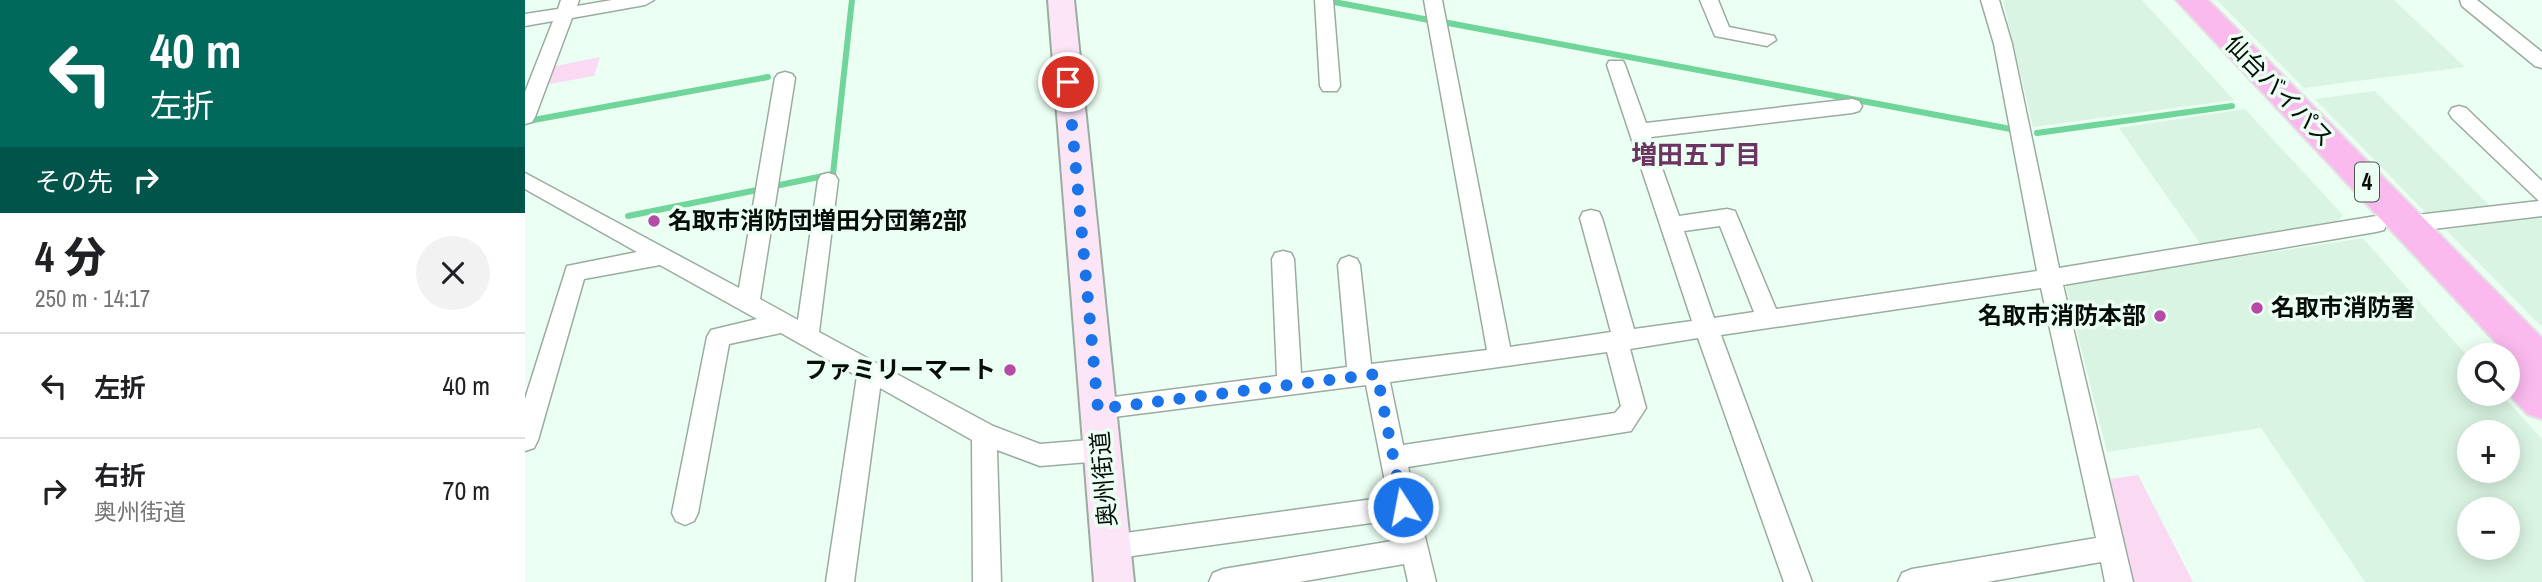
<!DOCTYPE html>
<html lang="ja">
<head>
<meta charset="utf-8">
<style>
	:root { --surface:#fff; --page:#f2f2f2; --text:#202124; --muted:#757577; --line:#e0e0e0 }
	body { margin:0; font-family:"Archivo Narrow","Noto Sans JP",sans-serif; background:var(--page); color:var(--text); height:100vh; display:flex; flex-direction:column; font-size:26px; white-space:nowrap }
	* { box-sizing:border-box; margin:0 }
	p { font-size:23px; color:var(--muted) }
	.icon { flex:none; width:38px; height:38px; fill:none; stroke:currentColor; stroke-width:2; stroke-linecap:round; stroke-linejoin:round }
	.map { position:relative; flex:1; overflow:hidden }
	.panel { display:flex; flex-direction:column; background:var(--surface); width:525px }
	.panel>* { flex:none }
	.top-card { background:#00695c; color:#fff; overflow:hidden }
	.fabs { position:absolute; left:1932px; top:343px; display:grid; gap:14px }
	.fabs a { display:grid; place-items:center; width:63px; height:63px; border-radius:50%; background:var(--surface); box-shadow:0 4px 18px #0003; font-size:35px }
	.pin { position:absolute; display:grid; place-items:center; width:60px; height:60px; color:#fff; margin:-30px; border:4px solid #fff; border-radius:50%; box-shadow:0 2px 7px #0007 }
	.me { position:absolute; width:77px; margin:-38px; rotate:349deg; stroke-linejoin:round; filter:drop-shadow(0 0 5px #0008) }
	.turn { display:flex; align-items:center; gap:24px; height:147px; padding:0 35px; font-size:32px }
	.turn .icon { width:91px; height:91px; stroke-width:2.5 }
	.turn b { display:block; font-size:49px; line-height:60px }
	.then { display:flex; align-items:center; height:66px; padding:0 35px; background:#0003; gap:14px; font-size:26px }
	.round { display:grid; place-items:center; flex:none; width:74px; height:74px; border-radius:37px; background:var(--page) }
	.summary { display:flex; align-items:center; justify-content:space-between; height:119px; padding:0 35px }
	h1 { font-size:42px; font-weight:800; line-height:52px }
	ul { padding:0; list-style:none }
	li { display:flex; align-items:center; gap:21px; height:105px; padding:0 35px; border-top:2px solid var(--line) }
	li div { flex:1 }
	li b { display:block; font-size:26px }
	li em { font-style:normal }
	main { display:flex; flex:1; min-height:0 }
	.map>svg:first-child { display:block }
	.built { fill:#daf4e3; fill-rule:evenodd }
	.green { fill:#fadaf3 }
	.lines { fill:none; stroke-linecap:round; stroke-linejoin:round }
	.stream { stroke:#70d59a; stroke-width:6 }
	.minor-casing { stroke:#9aaca0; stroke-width:3 }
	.secondary-casing { stroke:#9aaca0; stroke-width:4 }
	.trunk-casing { stroke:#e1e2e1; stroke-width:4 }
	.minor { fill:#fff; fill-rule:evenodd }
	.secondary { fill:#fde5f8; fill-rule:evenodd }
	.trunk { fill:#fabaee; fill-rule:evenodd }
	.route { stroke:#1a73e8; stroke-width:12; stroke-dasharray:0 21.6 }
	.poi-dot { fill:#b749a7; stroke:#ebfff2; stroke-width:2.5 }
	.labels { text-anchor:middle; stroke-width:7; stroke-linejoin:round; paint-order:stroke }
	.shield { fill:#ebfff2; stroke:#4b564f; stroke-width:2 }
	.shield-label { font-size:23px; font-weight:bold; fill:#070d09 }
	.street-label { font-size:24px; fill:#070d09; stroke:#ebfff2 }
	.poi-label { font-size:24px; font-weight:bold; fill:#070d09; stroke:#ebfff2; text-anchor:start }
	.neighbourhood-label { font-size:26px; font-weight:bold; fill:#6b3462; stroke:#ebfff2 }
</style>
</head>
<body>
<main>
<section class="panel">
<div class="top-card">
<div class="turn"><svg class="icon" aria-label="left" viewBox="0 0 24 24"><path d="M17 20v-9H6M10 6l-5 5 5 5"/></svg><div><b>40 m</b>左折</div></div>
<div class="then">その先<svg class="icon" aria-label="right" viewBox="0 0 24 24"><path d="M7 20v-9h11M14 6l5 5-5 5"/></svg></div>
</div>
<div class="summary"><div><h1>4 分</h1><p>250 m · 14:17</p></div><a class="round"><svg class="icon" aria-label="close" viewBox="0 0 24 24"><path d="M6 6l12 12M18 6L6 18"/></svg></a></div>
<ul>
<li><svg class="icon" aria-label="left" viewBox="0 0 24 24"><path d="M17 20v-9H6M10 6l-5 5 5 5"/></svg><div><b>左折</b></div><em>40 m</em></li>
<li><svg class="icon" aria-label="right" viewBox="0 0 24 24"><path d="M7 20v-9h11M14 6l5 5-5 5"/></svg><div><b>右折</b><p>奥州街道</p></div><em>70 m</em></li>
</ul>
</section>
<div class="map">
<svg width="2017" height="582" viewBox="0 0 2017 582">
	<rect width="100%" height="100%" fill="#ebfff2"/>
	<g class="built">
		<path d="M1478,0h139l92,100 -201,27z"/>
		<path d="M1692,0h177l71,67 -161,21z"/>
		<path d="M1850,91l114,114 -62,9 -112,-115z"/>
		<path d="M1720,109l98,106 -7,8 -135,22 -82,-117z"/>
		<path d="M2017,214v113l-96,-97z"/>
		<path d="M1838,238l106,120v36h32l41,45v143h-177l-104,-154 -154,24 -42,-168zM1944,432h39v39h-39zM1944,509h39v39h-39z"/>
	</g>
	<g class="green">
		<path d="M75,57l-6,19 -55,10 6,-18z"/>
		<path d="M1613,475l55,107h-60l-23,-103z"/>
	</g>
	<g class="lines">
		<g class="stream">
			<path d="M804,1l100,19"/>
			<path d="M918,22l573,108"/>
			<path d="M3,121l240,-44"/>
			<path d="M1512,133l195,-27"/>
			<path d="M250,186l58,-12 19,-174"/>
			<path d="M103,216l134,-27"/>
		</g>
		<g class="minor-casing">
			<g id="minor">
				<path d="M36,0h18l-2,6 35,-6h42l-9,5 -73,13 -37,99 -3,5 -7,2v-32l28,-71 -28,5v-12l33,-5z"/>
				<path d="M790,0h18l7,86 -3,5h-14l-3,-5z"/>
				<path d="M899,0h18l68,347 101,-15 -31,-114 3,-6 8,-2 8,2 3,6 32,111 58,-8 -85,-256 2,-4h14l2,4 21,58 206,-24 7,2 3,5 -3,5 -7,2 -201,24 28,79 48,-7 8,2 41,98 261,-38 -43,-227 -13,-44h18l13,44 47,224 317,-52 8,2 3,6 -3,6 -8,2 -313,53 70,297h-28l-4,-20 -114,20h-89l4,-9 10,-4 184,-31 -55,-250 -320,47 91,247h-28l-86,-244 -68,11 16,59 -15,23 -223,36 28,115h-28l-4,-18 -105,18h-90l4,-9 10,-4 175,-29 -5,-20 -282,39 -10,-3 -4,-9 4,-9 10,-3 277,-38 -22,-112 -268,34 -9,-3 -3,-7 3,-7 9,-3 179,-23 -5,-117 3,-6 8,-2 8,2 3,6 7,114 46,-6 -9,-102 3,-6 8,-3 8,3 3,6 11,99 116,-14zM1195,226l34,86 -40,6 -30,-87zM1082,352l14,54 -6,7 -212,32 -13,-63z"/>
				<path d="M1175,0h18l11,27 45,9 2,4 -9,6 -52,-10z"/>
				<path d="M1935,0h17l65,52v16l-7,-2 -73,-60z"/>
				<path d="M260,72l7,2 3,4 -35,221 38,21 20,-140 3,-5 7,-2 7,2 3,5 -19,152 174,94 47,18 61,-5 9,3 4,8 -4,8 -9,3 -61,5 -43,-16 4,132h-28l-1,-142 -92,-52 -26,194h-28l31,-206 -76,-43 -52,11 -31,169 -4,8 -9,4 -9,-4 -4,-8 35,-176 4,-7 46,-11 -97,-54 -76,14 -46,161 -4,8 -9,3v-52l42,-133 70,-14 -112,-63v-16l214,115 36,-210 3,-4z"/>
				<path d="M1934,106l7,2 76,73v35l-134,16 -8,-2 -3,-6 3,-6 8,-2 131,-15 -87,-83 -3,-5 3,-5z"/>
			</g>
		</g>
		<g class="secondary-casing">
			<path id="secondary" d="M523,0h26l60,582h-40z"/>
		</g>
		<g class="trunk-casing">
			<path id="trunk" d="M1651,0h32l334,338v81l-15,-5 -19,-21v-38h-15l11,-4z"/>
		</g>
		<use href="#minor" class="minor"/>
		<use href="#secondary" class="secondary"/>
		<use href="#trunk" class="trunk"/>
	</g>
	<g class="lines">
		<path class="route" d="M543,82l30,327 279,-35 26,133"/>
	</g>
	<g class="poi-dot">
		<circle cx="129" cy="221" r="7"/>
		<circle cx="1732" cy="308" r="7"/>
		<circle cx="1635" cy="316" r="7"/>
		<circle cx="485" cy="370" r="7"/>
	</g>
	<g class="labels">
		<rect class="shield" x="1830" y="162.5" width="24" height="39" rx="5"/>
		<g class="shield-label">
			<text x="1842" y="190">4</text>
		</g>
		<g class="street-label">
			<text transform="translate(1754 91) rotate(46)" y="8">仙台バイパス</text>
			<text transform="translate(579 479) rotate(-95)" y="8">奥州街道</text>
		</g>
		<g class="poi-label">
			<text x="143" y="229">名取市消防団増田分団第2部</text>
			<text x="1746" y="316">名取市消防署</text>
			<text x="1621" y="324" text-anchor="end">名取市消防本部</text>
			<text x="471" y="378" text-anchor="end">ファミリーマート</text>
		</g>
		<g class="neighbourhood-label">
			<text x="1171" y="164">増田五丁目</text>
		</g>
	</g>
</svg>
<div class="fabs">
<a><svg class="icon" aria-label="search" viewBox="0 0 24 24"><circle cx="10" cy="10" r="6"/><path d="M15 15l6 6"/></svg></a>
<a>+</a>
<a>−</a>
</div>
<div class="pin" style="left:543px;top:82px;background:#d93025"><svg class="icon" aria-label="arrive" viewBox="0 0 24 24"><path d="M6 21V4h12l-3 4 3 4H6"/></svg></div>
<svg class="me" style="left:878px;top:507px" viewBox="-20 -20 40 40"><circle r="17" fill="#1a73e8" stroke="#fff" stroke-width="3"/><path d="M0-11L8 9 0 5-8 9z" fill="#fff"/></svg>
</div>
</main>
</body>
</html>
